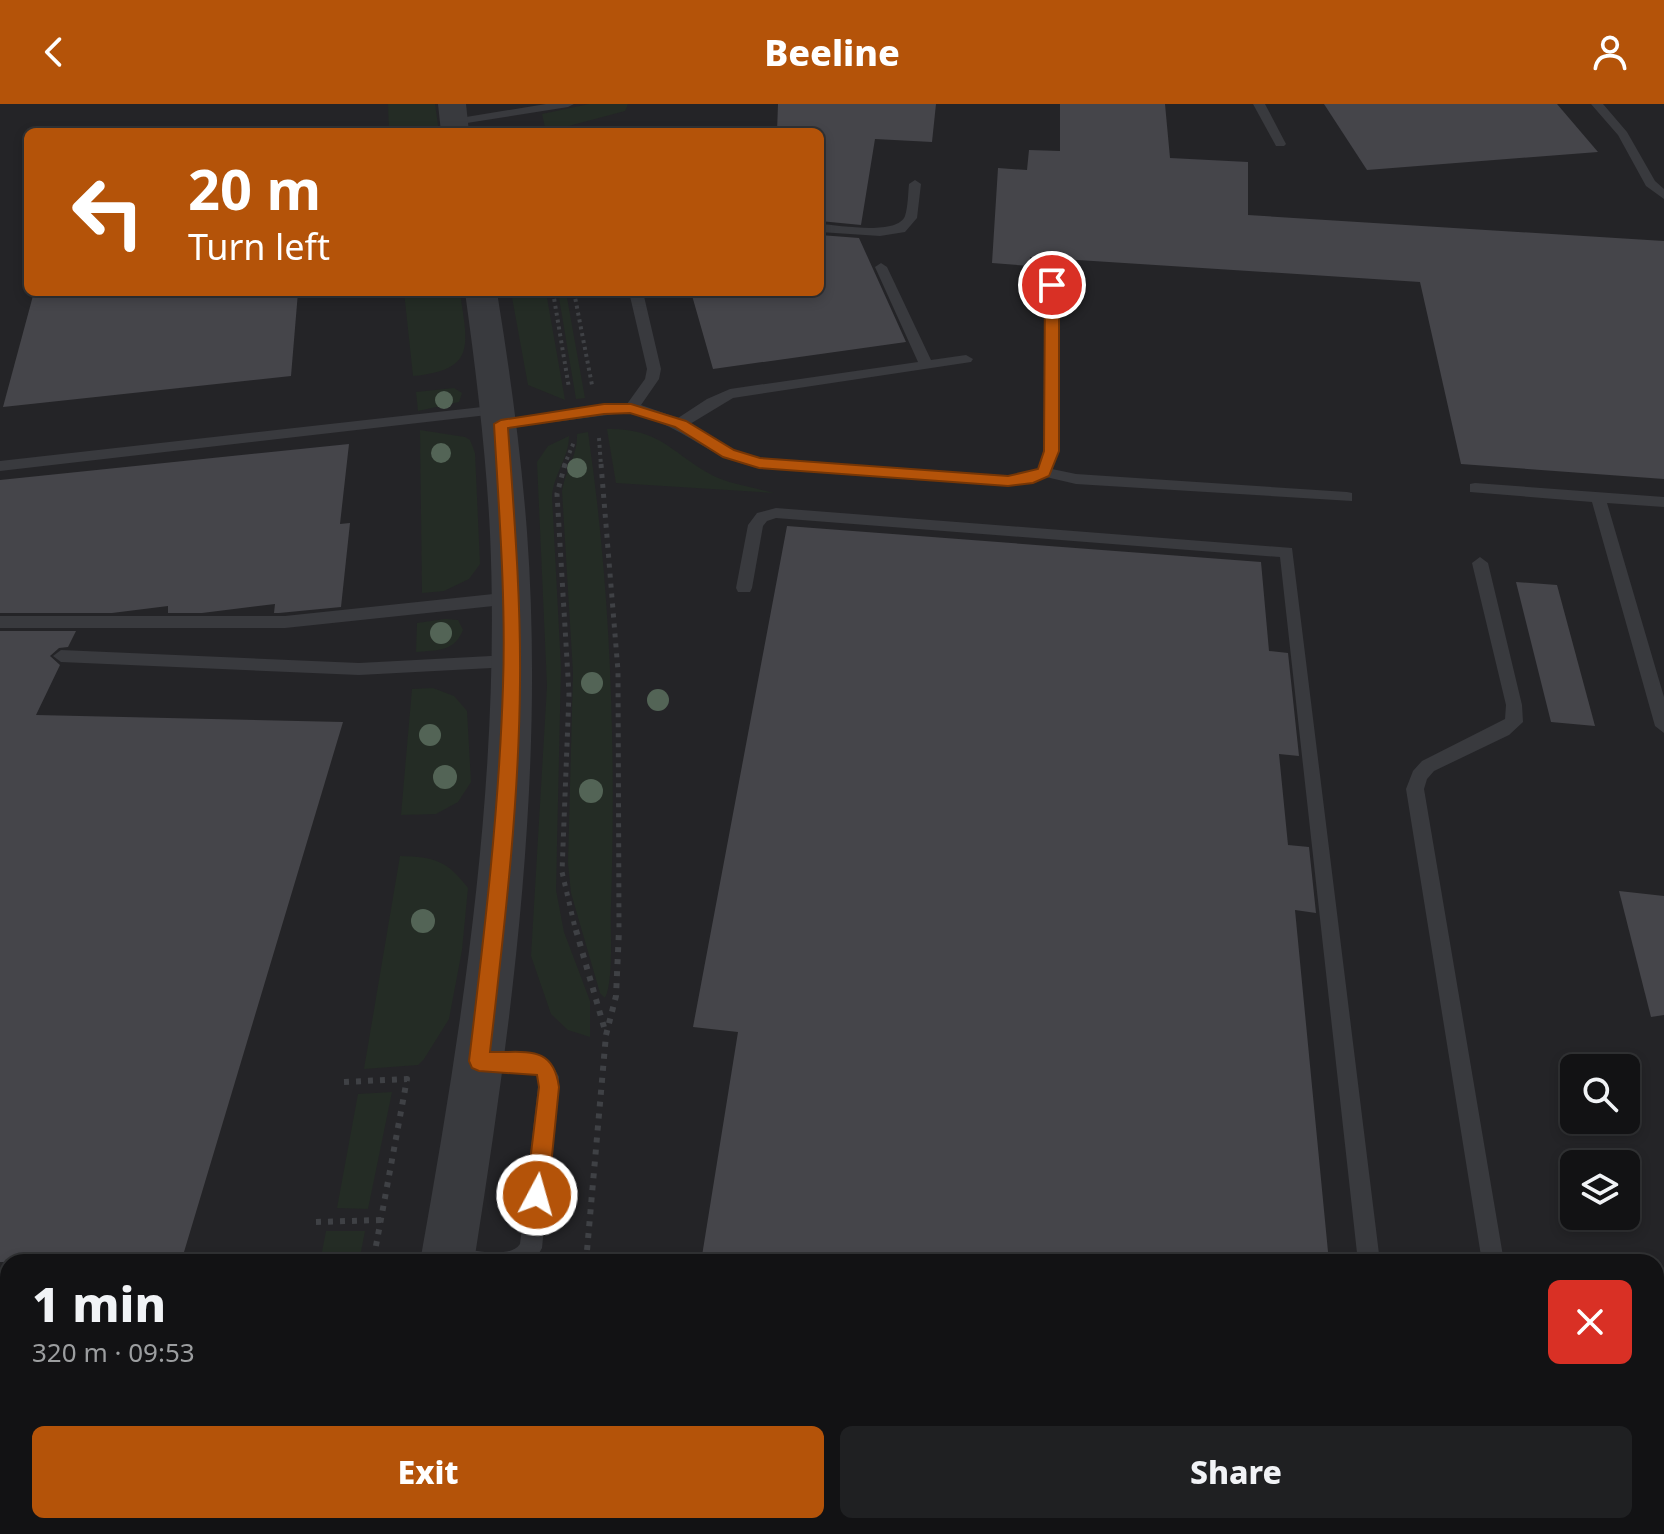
<!DOCTYPE html>
<html lang="en">
<head>
<meta charset="utf-8">
<style>
	:root { --surface:#121214; --page:#1f2022; --text:#f1f3f6; --muted:#9c9ea0; --line:#313234; --accent:#b45309 }
	body { margin:0; font-family:"Noto Sans",sans-serif; background:var(--page); color:var(--text); height:100vh; display:flex; flex-direction:column; font-size:30px; white-space:nowrap }
	* { box-sizing:border-box; margin:0 }
	p { font-size:26px; color:var(--muted) }
	.icon { flex:none; width:44px; height:44px; fill:none; stroke:currentColor; stroke-width:2; stroke-linecap:round; stroke-linejoin:round }
	.map { position:relative; flex:1; overflow:hidden }
	.details { position:absolute; left:0px; top:1150px; width:1664px; height:280px; display:flex; flex-direction:column; background:var(--surface); border-radius:24px 24px 0 0; box-shadow:0 4px 12px #0003,0 0 0 2px var(--line) }
	.details>* { flex:none }
	.guide { position:absolute; left:24px; top:24px; width:800px; height:168px; border-radius:12px; box-shadow:0 4px 12px #0003,0 0 0 2px var(--line); background:#b45309; color:#fff; overflow:hidden }
	.fabs { position:absolute; left:1560px; top:950px; display:grid; gap:16px }
	.fabs a { display:grid; place-items:center; width:80px; height:80px; border-radius:12px; background:var(--surface); box-shadow:0 4px 12px #0003,0 0 0 2px var(--line); font-size:40px }
	.pin { position:absolute; display:grid; place-items:center; width:68px; height:68px; color:#fff; margin:-34px; border:4px solid #fff; border-radius:50%; box-shadow:0 2px 8px #0007 }
	.me { position:absolute; width:88px; margin:-44px; rotate:6deg; stroke-linejoin:round; filter:drop-shadow(0 0 6px #0008) }
	.turn { display:flex; align-items:center; gap:28px; height:168px; padding:0 32px; font-size:36px }
	.turn .icon { width:104px; height:104px; stroke-width:2.5 }
	.turn b { display:block; font-size:56px; line-height:68px }
	.round { display:grid; place-items:center; flex:none; width:84px; height:84px; border-radius:12px; background:var(--page) }
	.headline { display:flex; align-items:center; justify-content:space-between; height:136px; padding:0 32px }
	h1 { font-size:48px; font-weight:800; line-height:60px }
	.primary-button { display:flex; gap:16px; margin-top:auto; padding:16px 32px }
	.primary-button a { flex:1; height:92px; border-radius:12px; background:var(--accent); color:#fff; font-size:32px; font-weight:800; line-height:92px; text-align:center }
	.primary-button a+a { background:var(--page); color:var(--text) }
	header { display:flex; justify-content:space-between; align-items:center; height:104px; padding:0 32px; background:var(--accent); color:#fff; font-size:36px; font-weight:800 }
	.map>svg:first-child { display:block }
	.built { fill:#242427; fill-rule:evenodd }
	.green { fill:#242c25 }
	.building { fill:#45454a }
	.lines { fill:none; stroke-linecap:round; stroke-linejoin:round }
	.path-far2 { stroke:#3f4145; stroke-width:4; stroke-dasharray:3 4; stroke-linecap:butt }
	.path-far1 { stroke:#3f4145; stroke-width:5; stroke-dasharray:4 6; stroke-linecap:butt }
	.path { stroke:#3f4145; stroke-width:6; stroke-dasharray:5 7; stroke-linecap:butt }
	.service { fill:#393a3e; fill-rule:evenodd }
	.minor { fill:#393a3e; fill-rule:evenodd }
	.tertiary { fill:#393a3e; fill-rule:evenodd }
	.tree { fill:#536456 }
	.route { fill:#b45309; stroke:#753606; stroke-width:2 }
</style>
</head>
<body>
<header><svg class="icon" aria-label="back" viewBox="0 0 24 24"><path d="M15 5l-7 7 7 7"/></svg>Beeline<svg class="icon" aria-label="person" viewBox="0 0 24 24"><circle cx="12" cy="8" r="4"/><path d="M4 21q1-7 8-7t8 7"/></svg></header>
<div class="map">
<svg width="1664" height="1430" viewBox="0 0 1664 1430">
	<rect width="100%" height="100%" fill="#18181a"/>
	<path class="built" d="M0,0h1664v1430h-1664zM28,28h792v160h-792zM1574,964h52v52h-52zM1574,1060h52v52h-52zM8,1158h1648v264h-1648z"/>
	<g class="green">
		<path d="M388,0h47l4,28h-50z"/>
		<path d="M589,0h39l-3,7 -79,21 -4,-18z"/>
		<path d="M404,188h56c7,52 18,78 -47,84z"/>
		<path d="M511,188h35l19,108 -37,-15z"/>
		<path d="M558,188h8l19,106 -9,1z"/>
		<path d="M454,284l8,5 -3,9 -41,9 -2,-19z"/>
		<path d="M607,325c51,-1 62,21 101,44 19,11 45,14 66,20l-158,-10z"/>
		<path d="M420,326l45,7 5,3 5,13 5,111 -11,15 -25,12 -22,2z"/>
		<path d="M588,328c23,158 28,315 23,475 -1,22 3,73 -6,91l-5,-5 -29,-100 -3,-30 5,-190 -11,-182c3,-20 16,-36 15,-57z"/>
		<path d="M569,332c0,21 -15,38 -17,60l9,172 -5,222 8,42 26,69v36l-22,-7 -17,-16 -20,-58 16,-270 -10,-224 11,-16z"/>
		<path d="M445,515l13,1 5,10c-9,22 -25,20 -47,22l1,-29z"/>
		<path d="M433,584l21,8 13,15 4,71 -13,20 -22,12 -35,1 11,-126z"/>
		<path d="M400,752c35,1 46,4 68,32l-6,62 -13,69 -25,40 -6,6 -54,4z"/>
		<path d="M392,988l-24,117 -31,-1 21,-114z"/>
		<path d="M326,1127h39l-6,31h-39z"/>
		<path d="M451,1422h90l-1,8h-88z"/>
	</g>
	<g class="building">
		<path d="M778,0h158l-4,38 -57,-3 -14,86 -41,-4v-89h-43z"/>
		<path d="M1060,0h105l5,54 78,4v53l416,26v238l-203,-15 -41,-182 -358,-23 -7,-7 -11,6 -14,-1v9l-38,-3 6,-95 29,2 2,-20 31,1z"/>
		<path d="M1324,0h233l41,48 -231,18z"/>
		<path d="M820,131l39,3 47,104 -193,27 -22,-77h129z"/>
		<path d="M34,188h264l-7,84 -288,31z"/>
		<path d="M349,340l-9,80 10,-1 -9,84 -62,6h-5l1,-9 -73,9h-34v-7l-56,7h-112v-133z"/>
		<path d="M787,422l474,36 8,89 19,2 11,103 -20,-2 9,91 21,2 7,66 -21,-3 34,352h-628l37,-230 -45,-5z"/>
		<path d="M1516,478l41,3 38,141 -44,-4z"/>
		<path d="M0,527h76l-8,16 -9,1 -9,8 10,9 -24,50 307,7 -162,540h-181z"/>
		<path d="M1619,787l45,5v119l-13,2z"/>
	</g>
	<g class="lines">
		<g class="path-far2">
			<path d="M553,188l16,96"/>
			<path d="M574,188l18,93"/>
			<path d="M599,334l2,28"/>
			<path d="M564,362l10,-24"/>
		</g>
		<g class="path-far1">
			<path d="M565,360l-8,30 12,200 -7,178 14,60"/>
			<path d="M601,360l17,207 1,261"/>
		</g>
		<g class="path">
			<path d="M576,826l30,104"/>
			<path d="M344,978l63,-3 -34,183"/>
			<path d="M316,1118l65,-2"/>
			<path d="M586,1158l20,-227 10,-39 3,-66"/>
			<path d="M1656,1288l8,1"/>
			<path d="M556,1430l1,-8"/>
		</g>
		<g class="service">
			<path d="M546,0h28l-6,3 -114,18 -6,-3 6,-3z"/>
			<path d="M1253,0h12l21,40 -2,2h-8z"/>
			<path d="M1591,0h12l24,28 28,49 9,8v10l-18,-13 -28,-51z"/>
			<path d="M915,76l6,4 -4,34 -12,14 -25,4 -60,-4v-8c19,1 77,12 85,-8 3,-9 3,-22 4,-32z"/>
			<path d="M1053,151l6,4 -1,192 -6,18 24,5 271,18 5,1v8l-276,-17 -30,-7 -13,6 -25,3 -249,-18c-12,-3 -26,-7 -37,-12 -35,-17 -58,-39 -99,-43l-122,16 -7,-5 7,-5 126,-15 18,-25 2,-10 -18,-77h14l18,77 -2,10 -18,26 37,13 29,-19 23,-10 188,-27 -43,-95 6,-4 6,4 44,93 35,-5 7,4 -2,3 -238,36 -43,26 43,26 27,8 248,18 22,-3 8,-4 6,-18 3,-192z"/>
			<path d="M500,301l7,5 -2,3 -505,58v-10z"/>
			<path d="M1475,379l189,14v10l-57,-4 57,194v36l-9,-7 -63,-224 -122,-10v-8z"/>
			<path d="M776,404l516,40 88,714h-22l-78,-705 -504,-39 -9,3 -4,5 -11,62 -2,4h-12l-2,-4 12,-63 9,-12z"/>
			<path d="M1480,453l8,6 34,142 1,17 -14,13 -75,36 -7,8 -3,10 80,473h-22l-76,-473 7,-18 9,-10 83,-42 1,-14 -34,-142z"/>
			<path d="M512,488l8,6 -8,6 -227,24h-285v-12h285z"/>
			<path d="M61,546l298,13 153,-8 8,6 -8,6 -153,8 -298,-13 -8,-6z"/>
			<path d="M510,947c22,1 40,5 49,26l-17,171 -8,14h-91l2,-11 8,-3c19,1 56,12 67,-4l19,-166c-17,-16 -44,-3 -64,-10l-3,-7 3,-7z"/>
			<path d="M1388,1422h24l1,8h-24z"/>
			<path d="M1527,1422h24l2,8h-24z"/>
		</g>
		<path class="minor" d="M1656,1202l8,1v48l-8,-1z"/>
		<g class="tertiary">
			<path d="M438,0h28l3,28h-28z"/>
			<path d="M465,188h32c13,80 24,160 30,240 18,244 -15,490 -53,730h-54c43,-240 81,-484 70,-729 -4,-81 -14,-161 -25,-241z"/>
			<path d="M361,1422h60l-3,8h-60z"/>
		</g>
	</g>
	<g class="tree">
		<circle cx="444" cy="296" r="9"/>
		<circle cx="441" cy="349" r="10"/>
		<circle cx="577" cy="364" r="10"/>
		<circle cx="441" cy="529" r="11"/>
		<circle cx="592" cy="579" r="11"/>
		<circle cx="658" cy="596" r="11"/>
		<circle cx="430" cy="631" r="11"/>
		<circle cx="445" cy="673" r="12"/>
		<circle cx="591" cy="687" r="12"/>
		<circle cx="423" cy="817" r="12"/>
	</g>
	<path class="route" d="M1052,177l7,4v166l-10,25 -16,7 -25,3 -249,-18 -36,-11 -48,-30 -45,-14 -26,1 -96,14c6,85 13,170 12,255 -1,124 -16,247 -30,369 36,1 63,-8 69,35l-11,108 -3,7 -8,3 -7,-3 -4,-7 13,-108 -2,-12 -58,-4 -7,-3 -3,-7c15,-125 30,-249 34,-375 3,-87 -4,-175 -9,-262l7,-4 103,-16h27l55,17 48,29 26,8 248,18 30,-7 6,-18 1,-166z"/>
</svg>
<div class="fabs">
<a><svg class="icon" aria-label="search" viewBox="0 0 24 24"><circle cx="10" cy="10" r="6"/><path d="M15 15l6 6"/></svg></a>
<a><svg class="icon" aria-label="layers" viewBox="0 0 24 24"><path d="M12 4l9 5-9 5-9-5zM3 14l9 5 9-5"/></svg></a>
</div>
<div class="pin" style="left:1052px;top:181px;background:#d93025"><svg class="icon" aria-label="arrive" viewBox="0 0 24 24"><path d="M6 21V4h12l-3 4 3 4H6"/></svg></div>
<svg class="me" style="left:537px;top:1091px" viewBox="-20 -20 40 40"><circle r="17" fill="#b45309" stroke="#fff" stroke-width="3"/><path d="M0-11L8 9 0 5-8 9z" fill="#fff"/></svg>
<div class="guide">
<div class="turn"><svg class="icon" aria-label="left" viewBox="0 0 24 24"><path d="M17 20v-9H6M10 6l-5 5 5 5"/></svg><div><b>20 m</b>Turn left</div></div>
</div>
<section class="details">
<div class="headline"><div><h1>1 min</h1><p>320 m · 09:53</p></div><a class="round" style="background:#d93025;color:#fff"><svg class="icon" aria-label="close" viewBox="0 0 24 24"><path d="M6 6l12 12M18 6L6 18"/></svg></a></div>
<div class="primary-button"><a>Exit</a><a>Share</a></div>
</section>
</div>
</body>
</html>
